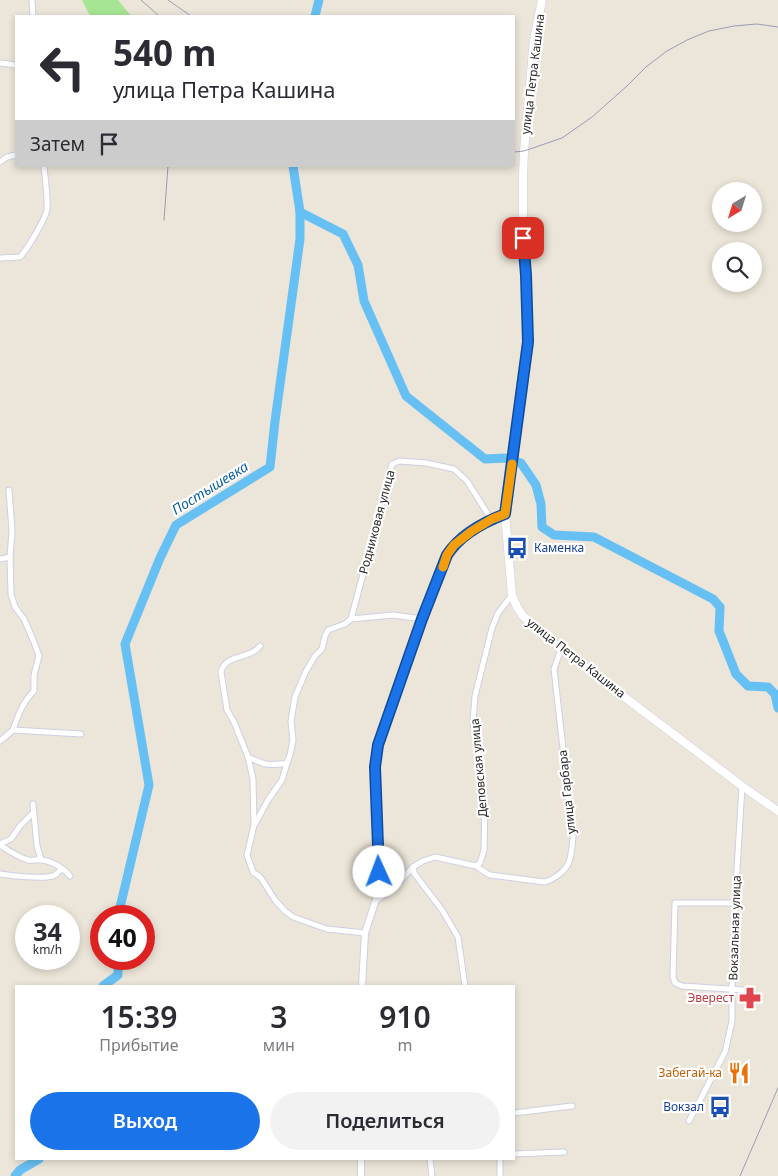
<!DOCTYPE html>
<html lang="ru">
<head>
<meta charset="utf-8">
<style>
	:root { --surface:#fff; --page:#f2f2f3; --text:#2b2b33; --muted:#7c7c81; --accent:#1a73e8 }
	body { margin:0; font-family:"Noto Sans",sans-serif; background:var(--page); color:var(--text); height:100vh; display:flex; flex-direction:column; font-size:19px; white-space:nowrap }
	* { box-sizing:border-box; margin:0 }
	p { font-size:16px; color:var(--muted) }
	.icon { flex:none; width:28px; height:28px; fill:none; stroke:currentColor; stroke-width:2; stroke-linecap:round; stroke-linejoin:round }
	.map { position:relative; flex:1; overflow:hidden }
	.drawer { position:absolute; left:15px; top:985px; width:500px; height:175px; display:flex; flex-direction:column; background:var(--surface); border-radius:0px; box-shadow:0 2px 8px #0003 }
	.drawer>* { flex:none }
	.top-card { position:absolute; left:15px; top:15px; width:500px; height:152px; border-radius:0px; box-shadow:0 2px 8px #0003; background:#fff; color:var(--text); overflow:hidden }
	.needle { width:32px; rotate:218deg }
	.fabs { position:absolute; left:712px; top:182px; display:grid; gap:10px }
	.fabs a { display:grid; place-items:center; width:50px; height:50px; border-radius:50%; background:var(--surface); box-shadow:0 2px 8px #0003; font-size:25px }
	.speed { position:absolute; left:15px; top:905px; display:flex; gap:10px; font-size:25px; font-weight:700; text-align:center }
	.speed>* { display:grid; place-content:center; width:65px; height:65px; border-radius:50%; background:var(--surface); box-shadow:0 2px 8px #0003; line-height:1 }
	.speed small { font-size:12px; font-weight:400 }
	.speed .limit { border:8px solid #d22; background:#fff; color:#111 }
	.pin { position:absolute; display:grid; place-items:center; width:42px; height:42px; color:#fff; margin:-21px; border-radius:10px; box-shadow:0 2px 8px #0006 }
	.me { position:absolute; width:55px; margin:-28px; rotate:358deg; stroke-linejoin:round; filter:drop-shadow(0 0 4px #0008) }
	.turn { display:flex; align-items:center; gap:18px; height:105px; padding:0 15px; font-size:22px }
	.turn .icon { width:65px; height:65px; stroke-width:2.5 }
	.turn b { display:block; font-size:35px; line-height:42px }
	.then { display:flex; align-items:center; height:48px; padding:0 15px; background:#0003; gap:10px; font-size:19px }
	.eta { display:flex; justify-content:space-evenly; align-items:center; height:85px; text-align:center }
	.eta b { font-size:30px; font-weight:600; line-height:35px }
	.cta { display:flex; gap:10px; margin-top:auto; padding:10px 15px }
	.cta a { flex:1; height:58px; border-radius:30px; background:var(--accent); color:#fff; font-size:20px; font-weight:600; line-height:58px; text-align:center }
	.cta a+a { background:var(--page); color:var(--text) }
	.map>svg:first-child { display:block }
	.green { fill:#a6e593 }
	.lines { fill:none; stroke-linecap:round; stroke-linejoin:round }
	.river { stroke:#67c0f3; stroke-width:9 }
	.minor-casing { stroke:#ced0e2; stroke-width:7 }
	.tertiary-casing { stroke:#ced0e2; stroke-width:8 }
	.secondary-casing { stroke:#ced0e2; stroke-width:9 }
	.minor { stroke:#fff; stroke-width:5 }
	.tertiary { stroke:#fff; stroke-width:6 }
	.secondary { stroke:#fff; stroke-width:8 }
	.rail { stroke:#9c9db4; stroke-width:1 }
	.route-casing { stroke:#114b97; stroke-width:12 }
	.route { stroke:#1a73e8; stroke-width:9 }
	.slow { stroke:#f59e0b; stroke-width:9 }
	.labels { text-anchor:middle; stroke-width:4.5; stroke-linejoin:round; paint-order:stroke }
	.street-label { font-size:12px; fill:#282828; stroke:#fff }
	.transit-label { font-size:12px; fill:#164399; stroke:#fff; text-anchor:start }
	.health-label { font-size:12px; fill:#be3a42; stroke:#fff; text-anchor:end }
	.food-label { font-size:12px; fill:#c56008; stroke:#fff; text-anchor:end }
	.water-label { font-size:14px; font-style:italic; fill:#085b9d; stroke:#fff }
</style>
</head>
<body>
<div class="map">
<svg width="778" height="1176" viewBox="0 0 778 1176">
	<rect width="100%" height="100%" fill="#ece5d9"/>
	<path class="green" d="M82,0h36l13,16h-41z"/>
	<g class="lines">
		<g class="river">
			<path d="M315,16l4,-16"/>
			<path d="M300,212l43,22 15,31 6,36 42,95 79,63 20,-1 16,5 15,22 5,19 1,23 12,8 40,2 119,62 7,8 -1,24 17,43 12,12 20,1 7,7 3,14"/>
			<path d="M118,916l31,-131 -24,-141 35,-86 16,-33 94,-58 5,-46 25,-182v-27l-7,-46"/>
			<path d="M103,986l15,-11v-16"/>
			<path d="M15,1176l5,-6 19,-11"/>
		</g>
		<g class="minor-casing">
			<g id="minor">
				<path d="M32,0l1,16"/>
				<path d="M0,63l16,2"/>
				<path d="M0,162l7,-5 9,-2"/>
				<path d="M0,258l20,-1c7,-7 26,-39 27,-48 1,-12 -2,-30 -3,-43"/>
				<path d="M9,490l3,41 -2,26 1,37 4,13 9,12 10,23 5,14 -5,19v16c-11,11 -16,24 -21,39"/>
				<path d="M0,559l10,-2"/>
				<path d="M351,619l42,-4 30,4"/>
				<path d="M260,646c-11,14 -34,7 -39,26l6,38 7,12 14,35 5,22 1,46 -7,30 6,17 8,6 14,22 10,11 8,6 34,12 38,4"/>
				<path d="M0,741l13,-11 68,4"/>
				<path d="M248,757c17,8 20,9 39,6l3,-8 3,-15 -2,-19 4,-24 11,-26 9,-15 7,-7 3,-13 3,-6 17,-6 6,-5 30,-112 11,-43 8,-3 26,2 28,6 13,12 24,38"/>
				<path d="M33,804l4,42 4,13"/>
				<path d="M255,824l13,-24 14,-20 5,-17"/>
				<path d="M0,844l11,-5 9,-13 13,-13"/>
				<path d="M0,845c9,6 18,12 28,15 4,1 8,-1 12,0 10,0 24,8 30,16"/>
				<path d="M476,866l7,5 7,4 54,7c9,-2 22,-11 25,-20 3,-8 3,-17 4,-25l-19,-168 7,-20"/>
				<path d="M413,867l1,6 28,37 16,27 7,49"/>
				<path d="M0,874c13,2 41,5 53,2 3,-1 6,-5 9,-7"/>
				<path d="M376,901l18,-14 19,-20 10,-6 12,-4 41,9 4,-3 4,-13 1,-48 -3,-24 -9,-56 2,-26 17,-68 6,-15 14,-18"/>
				<path d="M735,903h-60l-2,74 2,6 7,3 62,4"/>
				<path d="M514,1113l58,-7"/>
				<path d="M689,1121l36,-69 7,-31v-32l3,-86 7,-117"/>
				<path d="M514,1154l50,-2"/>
				<path d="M430,1159l2,17"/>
				<path d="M500,1176v-17"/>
			</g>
		</g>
		<g class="tertiary-casing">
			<g id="tertiary">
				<path d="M362,986l3,-53 14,-43 -4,-123 3,-22 45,-126 24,-64c13,-20 37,-33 58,-41"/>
				<path d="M361,1176v-17"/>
			</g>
		</g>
		<g class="secondary-casing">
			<path id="secondary" d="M542,0l-8,40 -10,111 -1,25v62l4,37 1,67 -23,172 7,81 5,12 6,9 38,33 181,137 36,25"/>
		</g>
		<use href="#minor" class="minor"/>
		<use href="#tertiary" class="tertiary"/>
		<use href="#secondary" class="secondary"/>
		<g class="rail">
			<path d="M141,0l18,16"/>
			<path d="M168,0l23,16"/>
			<path d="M514,152l10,-1 38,-13 30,-21 35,-31 19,-19 21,-16 20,-11 22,-9 25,-5 23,-2 21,3"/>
			<path d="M164,220l4,-54"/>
			<path d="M740,1176l38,-88"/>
		</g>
	</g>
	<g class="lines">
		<g class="route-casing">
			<path id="route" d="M379,872l-4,-105 3,-22 44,-126 25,-64c13,-20 37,-33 58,-41l23,-172 -2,-67 -3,-37"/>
		</g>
		<use href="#route" class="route"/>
		<path class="slow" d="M443,567l4,-12 7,-10 18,-14 20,-12 13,-5 7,-50"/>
	</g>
	<defs>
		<g id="bus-bare" transform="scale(1.725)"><path d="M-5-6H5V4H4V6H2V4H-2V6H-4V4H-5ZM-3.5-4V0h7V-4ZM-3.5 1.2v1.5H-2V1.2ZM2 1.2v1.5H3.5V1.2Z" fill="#1a4fb4" stroke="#fff" stroke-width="2.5" paint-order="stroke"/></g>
		<g id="pharmacy-bare" transform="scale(1.725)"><path d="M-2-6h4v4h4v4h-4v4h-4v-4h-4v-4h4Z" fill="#e0444e" stroke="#fff" stroke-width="2.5" paint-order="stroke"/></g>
		<g id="restaurant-bare" transform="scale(1.725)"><path d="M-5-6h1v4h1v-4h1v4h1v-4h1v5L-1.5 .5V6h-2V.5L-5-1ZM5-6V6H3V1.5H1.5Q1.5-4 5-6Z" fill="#e8710a" stroke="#fff" stroke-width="2.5" paint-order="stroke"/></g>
	</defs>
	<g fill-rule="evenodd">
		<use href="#bus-bare" x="517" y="548"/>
		<use href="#pharmacy-bare" x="750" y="998"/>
		<use href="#restaurant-bare" x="739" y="1073"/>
		<use href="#bus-bare" x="720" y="1107"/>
	</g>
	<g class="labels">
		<g class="street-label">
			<text transform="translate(533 74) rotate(-83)" y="4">улица Петра Кашина</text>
			<text transform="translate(377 522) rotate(-75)" y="4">Родниковая улица</text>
			<text transform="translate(576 658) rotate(38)" y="4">улица Петра Кашина</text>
			<text transform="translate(479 768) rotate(-95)" y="4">Деповская улица</text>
			<text transform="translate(567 792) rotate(-96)" y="4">улица Гарбара</text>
			<text transform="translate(735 928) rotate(-88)" y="4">Вокзальная улица</text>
		</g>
		<g class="transit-label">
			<text x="534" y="552">Каменка</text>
			<text x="704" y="1111" text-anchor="end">Вокзал</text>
		</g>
		<g class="health-label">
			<text x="734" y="1002">Эверест</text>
		</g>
		<g class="food-label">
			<text x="722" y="1077">Забегай-ка</text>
		</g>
		<g class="water-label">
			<text transform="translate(210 488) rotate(-32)" y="5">Постышевка</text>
		</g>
	</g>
</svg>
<div class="fabs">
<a><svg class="needle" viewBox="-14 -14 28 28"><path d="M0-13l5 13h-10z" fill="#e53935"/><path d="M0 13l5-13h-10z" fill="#7c7c81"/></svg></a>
<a><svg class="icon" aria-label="search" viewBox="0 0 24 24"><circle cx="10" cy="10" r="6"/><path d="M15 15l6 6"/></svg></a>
</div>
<div class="speed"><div>34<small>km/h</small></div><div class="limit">40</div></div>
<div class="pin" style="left:523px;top:238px;background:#d93025"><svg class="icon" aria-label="arrive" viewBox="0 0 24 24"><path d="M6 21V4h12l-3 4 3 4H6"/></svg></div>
<svg class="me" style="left:379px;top:872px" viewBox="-20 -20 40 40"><circle r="19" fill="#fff"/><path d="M0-13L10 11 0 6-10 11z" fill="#1a73e8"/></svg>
<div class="top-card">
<div class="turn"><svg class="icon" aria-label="left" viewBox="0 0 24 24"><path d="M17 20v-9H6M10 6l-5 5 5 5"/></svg><div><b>540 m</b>улица Петра Кашина</div></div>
<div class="then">Затем<svg class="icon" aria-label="arrive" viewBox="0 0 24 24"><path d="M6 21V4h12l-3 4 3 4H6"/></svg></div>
</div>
<section class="drawer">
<div class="eta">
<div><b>15:39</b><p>Прибытие</p></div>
<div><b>3</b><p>мин</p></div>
<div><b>910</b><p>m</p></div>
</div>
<div class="cta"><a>Выход</a><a>Поделиться</a></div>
</section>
</div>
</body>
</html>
